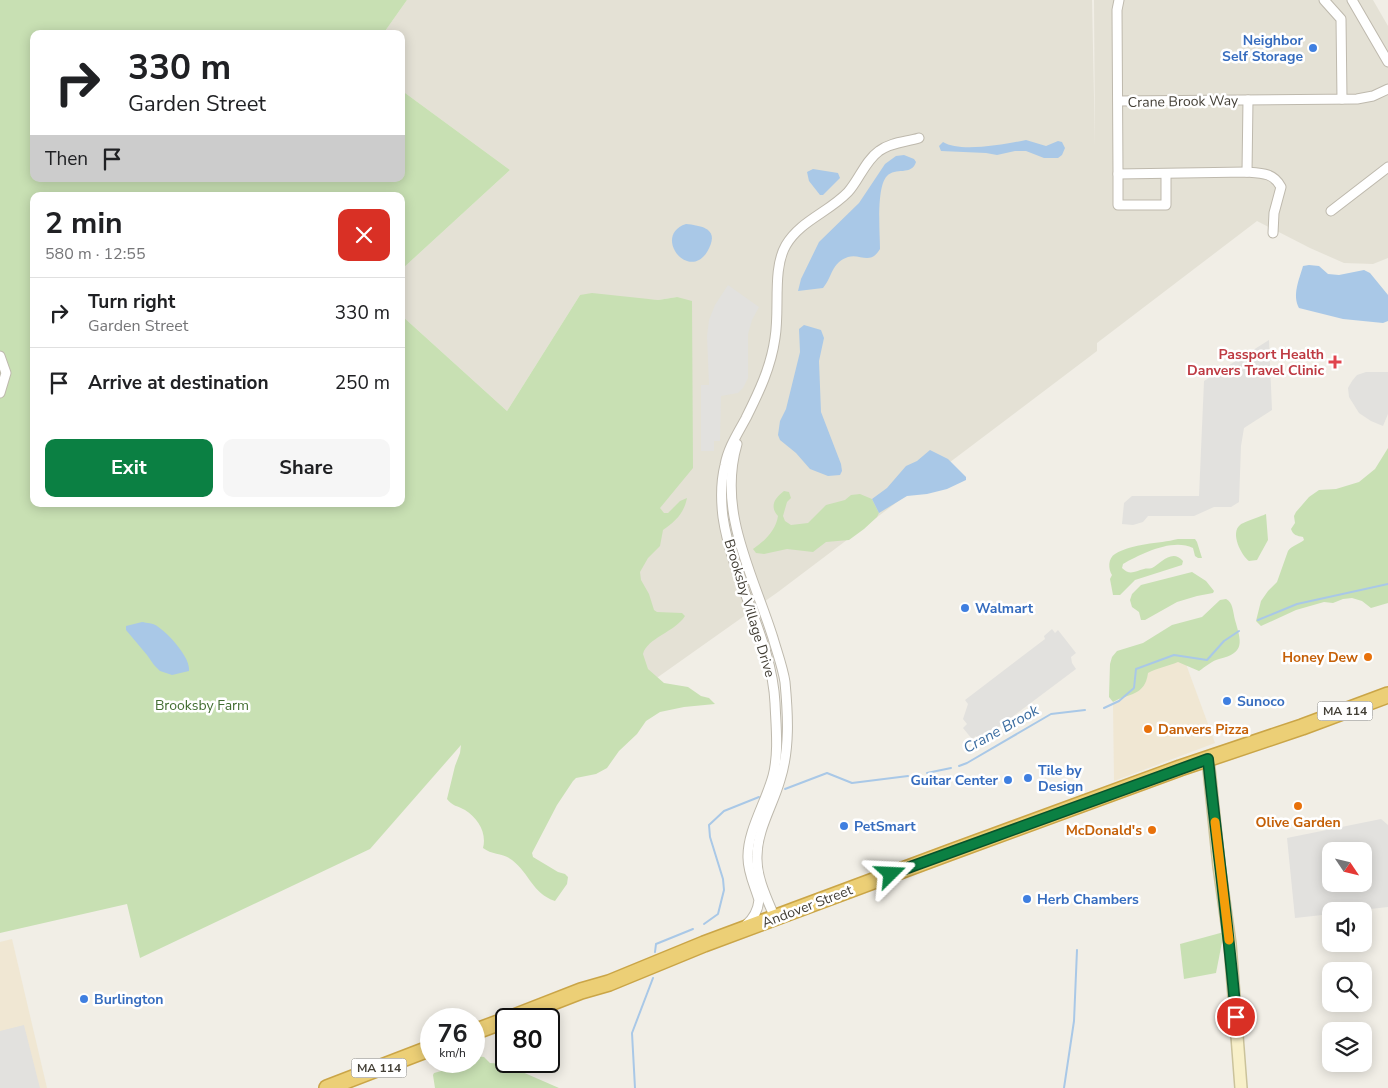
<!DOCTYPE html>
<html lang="en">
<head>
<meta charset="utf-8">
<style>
	:root { --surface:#fff; --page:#f6f6f6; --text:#202124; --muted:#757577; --line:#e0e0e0; --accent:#0b8043 }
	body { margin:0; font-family:"Nunito Sans",sans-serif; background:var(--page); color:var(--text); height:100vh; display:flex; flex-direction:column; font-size:19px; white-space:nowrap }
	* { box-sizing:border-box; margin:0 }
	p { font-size:16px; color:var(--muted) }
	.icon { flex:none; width:28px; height:28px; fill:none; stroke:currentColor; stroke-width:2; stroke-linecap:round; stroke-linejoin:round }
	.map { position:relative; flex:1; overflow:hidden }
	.details { position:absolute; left:30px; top:192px; width:375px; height:315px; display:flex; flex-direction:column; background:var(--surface); border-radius:10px; box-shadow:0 2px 12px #0003 }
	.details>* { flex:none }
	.hud { position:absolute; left:30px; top:30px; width:375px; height:152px; border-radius:10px; box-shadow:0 2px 12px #0003; background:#fff; color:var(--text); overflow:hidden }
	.needle { width:32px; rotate:125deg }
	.buttons { position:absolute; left:1322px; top:842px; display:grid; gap:10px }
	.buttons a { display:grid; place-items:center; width:50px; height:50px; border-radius:10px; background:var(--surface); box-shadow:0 2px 12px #0003; font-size:25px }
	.speed { position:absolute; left:420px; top:1008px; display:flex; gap:10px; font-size:25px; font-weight:700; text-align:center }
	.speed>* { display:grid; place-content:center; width:65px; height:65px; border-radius:50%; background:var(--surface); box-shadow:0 2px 12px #0003; line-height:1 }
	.speed small { font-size:12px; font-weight:400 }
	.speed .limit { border:2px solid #111; border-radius:8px; background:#fff; color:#111 }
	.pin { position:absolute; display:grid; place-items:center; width:42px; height:42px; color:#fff; margin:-21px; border:2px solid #fff; border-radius:50%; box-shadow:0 1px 5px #0007 }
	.me { position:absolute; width:55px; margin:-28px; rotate:69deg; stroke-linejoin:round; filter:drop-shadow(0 0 4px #0008) }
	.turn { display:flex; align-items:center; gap:18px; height:105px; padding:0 15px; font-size:22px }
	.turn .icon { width:65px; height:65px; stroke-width:2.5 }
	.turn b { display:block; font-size:35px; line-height:42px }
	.then { display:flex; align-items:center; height:48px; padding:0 15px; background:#0003; gap:10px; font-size:19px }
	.round { display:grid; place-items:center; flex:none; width:52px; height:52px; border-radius:10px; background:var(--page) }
	.head { display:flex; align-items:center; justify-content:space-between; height:85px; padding:0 15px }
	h1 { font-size:30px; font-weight:700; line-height:38px }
	.primary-button { display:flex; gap:10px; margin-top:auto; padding:10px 15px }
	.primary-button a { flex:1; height:58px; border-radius:10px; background:var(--accent); color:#fff; font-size:20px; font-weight:700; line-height:58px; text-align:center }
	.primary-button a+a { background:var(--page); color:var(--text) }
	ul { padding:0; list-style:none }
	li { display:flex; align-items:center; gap:15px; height:70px; padding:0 15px; border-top:1px solid var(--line) }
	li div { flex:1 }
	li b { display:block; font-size:19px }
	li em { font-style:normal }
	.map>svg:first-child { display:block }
	.residential { fill:#e4e1d5 }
	.commercial { fill:#f0e7d3 }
	.green { fill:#c8e0b3 }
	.parking { fill:#e2e1de; fill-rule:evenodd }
	.water { fill:#a9c8e7 }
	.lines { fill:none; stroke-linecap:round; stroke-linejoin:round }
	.stream { stroke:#a9c8e7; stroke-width:2 }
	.street-casing { stroke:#beb9ad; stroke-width:11 }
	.secondary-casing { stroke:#cbc39b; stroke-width:14 }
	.highway-casing { stroke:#caa547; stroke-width:18 }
	.street { stroke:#fff; stroke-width:9 }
	.secondary { stroke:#f8f0c9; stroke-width:11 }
	.highway { stroke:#eccf76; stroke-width:15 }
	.route-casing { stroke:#07532c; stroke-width:12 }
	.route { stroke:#0b8043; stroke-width:9 }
	.slow { stroke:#f59e0b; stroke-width:9 }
	.shop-dot { fill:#3f7fe0; stroke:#fff; stroke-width:2 }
	.health-dot { fill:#e0444e; stroke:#fff; stroke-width:2 }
	.food-dot { fill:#e8710a; stroke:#fff; stroke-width:2 }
	.labels { text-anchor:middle; stroke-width:5; stroke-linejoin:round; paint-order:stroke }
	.shield { fill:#fff; stroke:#7b7972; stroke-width:1 }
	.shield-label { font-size:12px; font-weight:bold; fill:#433f36 }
	.shop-label { font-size:14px; font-weight:bold; fill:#366cbe; stroke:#fff; text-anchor:start }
	.street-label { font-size:14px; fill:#433f36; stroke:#fff }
	.health-label { font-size:14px; font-weight:bold; fill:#be3a42; stroke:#fff; text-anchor:end }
	.food-label { font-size:14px; font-weight:bold; fill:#c56008; stroke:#fff; text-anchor:end }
	.park-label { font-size:14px; fill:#426d31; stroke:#fff }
	.water-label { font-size:15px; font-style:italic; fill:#3d6ea1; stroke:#fff }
</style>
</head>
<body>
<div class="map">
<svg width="1388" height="1088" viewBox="0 0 1388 1088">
	<rect width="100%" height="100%" fill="#f1eee6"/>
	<path class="residential" d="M407,0h685l3,146 -1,-146h279l15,26v232l-15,6 -29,-1 -34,-15 -53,-27 -160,122v8l-319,241 -127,90 -86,-60 112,-325 -19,3 -78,-5 -73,116 -106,-96v-45l109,-100 -109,-80v-56h-18z"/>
	<g class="commercial">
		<path d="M1183,656l32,87 -101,38 -1,-77 6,-3 15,-13 2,-19z"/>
		<path d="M12,939l35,149h-47v-146z"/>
	</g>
	<g class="green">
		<path d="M0,0h407l-24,34h-349v145h367v-89l109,80 -109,100v-74h-367v308h367v-189l106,96 73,-116 12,-2 66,7 19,-3 15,4 1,167 -33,40 4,5h4l12,-12 7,-3c-3,15 -11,23 -24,32l-3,16 -12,12 -8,14 1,8 8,14 5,16 3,2 25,1 3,3c-10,16 -38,22 -42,38l5,15 16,14 24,4 13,9 8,2 6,6 -31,3 -24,5 -14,9 -9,13 -18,17 -12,17 -11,6 -20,4 -3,3 -16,24 -25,48 1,4 25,15 7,2 3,3 -1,7 -12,17c-23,-8 -25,-27 -43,-41 -9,-7 -20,-5 -29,-12 4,-15 -5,-30 -18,-38 -7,-4 -13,-4 -18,-11l8,-33 5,-13 1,-8 -91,104 -230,109 -13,-54 -127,29z"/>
		<path d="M1388,448v155l-17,5 -9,-7 -10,-3 -9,1 -10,4 -9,-1 -28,8 -35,16 -5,-5 5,-20 7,-10 9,-9 11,-31c3,-5 11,-7 16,-11l-1,-3c-6,-1 -10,-2 -12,-8l4,-6 -1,-7 2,-4 13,-15 10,-7 17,-1 23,-7 16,-13z"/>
		<path d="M784,491l5,1 2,6 -4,4 -4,14 2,5 6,4 17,-2 18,-18 19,-5 6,-5 9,-1 12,5 7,14 -2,4 -13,12 -15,11 -23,2 -13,10 -26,-3 -23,5 -8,-1 -3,-4c12,-8 23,-19 25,-33 -9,-10 -3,-18 6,-25z"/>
		<path d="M1266,514l2,26 -11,20 -8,1c-8,-6 -19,-28 -9,-36 3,-3 20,-8 26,-11z"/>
		<path d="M1178,539h17l2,3 5,16h-4l-3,-2 -2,-8c-21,-10 -52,6 -70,16l-1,4c8,8 13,3 22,1 2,-1 5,0 8,-1 8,-4 20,-20 31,-7l-1,4 -47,15 -15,15h-7l-3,-16 2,-4c-4,-6 -4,-17 3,-21 18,-11 43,-10 63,-15z"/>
		<path d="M1192,572l14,9 8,10 -1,2 -16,3 -20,6 -32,18h-4l-2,-8 -7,-5 -2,-7 2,-6 9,-9z"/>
		<path d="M1226,599c7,3 7,13 9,21 6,21 11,33 -16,39 -6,1 -14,8 -20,12l-21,-9c-10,4 -21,6 -30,11 -3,23 -19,20 -35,29l-4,-5 1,-33 2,-7 5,-6 26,-8 29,-18 30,-8 18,-17z"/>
		<path d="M1224,932l-8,41 -32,6 -4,-35z"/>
		<path d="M474,1056l10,1 6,6 14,1 55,24h-124l-2,-13 1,-2 18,-5 9,-7h13z"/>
	</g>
	<g class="parking">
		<path d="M728,285l31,22 -7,13 -4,14v44l-5,10 -5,5 -17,3 -1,45h-6v10h-13v-66h8l-2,-49 2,-16 6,-15z"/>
		<path d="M1269,340l3,70 -28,18 -3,18 -2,56 -8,5h-17l-20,9h-46l-5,6 -10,3 -11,-1 2,-21 8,-7h67l5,-115z"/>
		<path d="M1366,372h22v42l-5,12 -12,-5 -12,-8 -10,-16 -1,-9 4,-7 5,-6z"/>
		<path d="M1052,629l3,4 3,-3 18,23 -5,4 1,6 4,6 -96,72 -4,-5 -4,3 -9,-11 4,-4 -4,-5 5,-15 -3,-4 80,-61 -1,-3z"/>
		<path d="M1381,819l7,6v82l-35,4h-22v3l-36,4 -8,-80zM1364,851v33h-33v-33z"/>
		<path d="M24,1025l16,63h-40v-57z"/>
	</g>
	<g class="water">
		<path d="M1026,140l20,6 12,-5 4,1 3,6 -3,7 -4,3h-14l-18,-7h-11l-18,4 -11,-2 -45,-2 -2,-5 4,-4c17,11 63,2 83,-2z"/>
		<path d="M904,155l10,4 2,3c-4,14 -21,5 -29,14 -11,11 -7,57 -7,73 -10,17 -20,4 -32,8 -17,6 -15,19 -25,31l-25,3 3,-12 18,-37 40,-39 26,-39 11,-8z"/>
		<path d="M813,169l25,4 2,5 -17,17h-3l-11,-14 -2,-9z"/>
		<path d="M686,224c19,2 34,6 21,28 -19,30 -55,-17 -21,-28z"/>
		<path d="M1309,265l10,1 9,8 11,1 25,-5 6,3 18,22v26l-5,2 -40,-4 -44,-11c-7,-13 0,-28 4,-42z"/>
		<path d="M804,325l17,5 3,8 -5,23 2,51 20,52 1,7 -2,4 -12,1 -18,-7 -14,-16 -16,-13 -2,-5 2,-14 6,-12 14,-57 -1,-23z"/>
		<path d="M930,450l18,9 18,18v3l-19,9 -20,5 -20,2 -28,17 -7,-14 15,-11 19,-22 11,-5z"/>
		<path d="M142,622c5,1 11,1 15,4 12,8 34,32 32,45l-17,4 -12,-4 -6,-6 -7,-10 -21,-25v-4z"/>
	</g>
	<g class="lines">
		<g class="stream">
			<path d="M1258,620l39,-16 91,-20"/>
			<path d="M1104,708l15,-7 15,-13 2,-19 38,-14 33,5 17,-19 15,-10"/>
			<path d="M959,766l8,-3 84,-49 34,-4"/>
			<path d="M927,773l24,-5"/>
			<path d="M785,789l42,-16 25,10 56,-7"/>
			<path d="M704,924l14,-10 6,-24 -1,-11 -13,-42 -1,-12 15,-14 35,-14"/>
			<path d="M655,952l1,-8 37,-15"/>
			<path d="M635,1088l-3,-55 21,-55"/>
			<path d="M1064,1088l10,-67 3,-71"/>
		</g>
		<g class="street-casing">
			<g id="street">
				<path d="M1119,0l-2,10 1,164 129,-2c15,1 27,1 34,15l-7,26 -1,20"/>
				<path d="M1324,0l17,19 1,80"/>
				<path d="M1352,0l36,62"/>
				<path d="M1118,101l239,-2 16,-3 15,-7"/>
				<path d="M1247,172l1,-72"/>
				<path d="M1118,174v31h48v-31"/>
				<path d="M1331,211l57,-44"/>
				<path d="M0,356l6,17 -6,20"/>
				<path d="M737,444c-20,68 16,130 36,194 4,14 10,30 12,44 3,32 5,67 -5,98 -7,25 -23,50 -23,76 -1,21 10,43 18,62"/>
				<path d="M746,925c8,-7 12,-15 13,-25 -4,-14 -11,-27 -11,-42 -1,-26 18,-56 25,-82 6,-23 3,-49 2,-73 -3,-63 -43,-124 -52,-186 -2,-16 -2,-36 2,-52 3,-17 13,-32 21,-47 13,-26 25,-51 29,-80 5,-29 -3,-69 11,-93 14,-24 43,-33 62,-53 11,-12 17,-31 31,-41 12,-9 27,-9 40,-13"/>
			</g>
		</g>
		<g class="secondary-casing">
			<path id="secondary" d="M1208,759l11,107 11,78 11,144"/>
		</g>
		<g class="highway-casing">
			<g id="highway">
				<path d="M509,1019l72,-28 28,-8 95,-39 247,-92 229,-84 122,-41 86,-32"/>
				<path d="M474,1032l32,-12"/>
				<path d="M327,1088l104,-40"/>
			</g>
		</g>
		<use href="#street" class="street"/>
		<use href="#secondary" class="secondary"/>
		<use href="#highway" class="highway"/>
	</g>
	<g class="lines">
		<g class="route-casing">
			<path id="route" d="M891,874l317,-115c9,86 21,172 28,258"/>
		</g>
		<use href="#route" class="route"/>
		<path class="slow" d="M1215,822l14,118"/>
	</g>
	<g class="shop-dot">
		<circle cx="1313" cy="48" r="5"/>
		<circle cx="965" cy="608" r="5"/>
		<circle cx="1227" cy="701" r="5"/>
		<circle cx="1028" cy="778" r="5"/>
		<circle cx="1008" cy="780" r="5"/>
		<circle cx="844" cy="826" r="5"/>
		<circle cx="1027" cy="899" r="5"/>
		<circle cx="84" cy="999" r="5"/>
	</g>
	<path class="health-dot" d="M1332.5 354.5h5v5h5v5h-5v5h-5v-5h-5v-5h5z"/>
	<g class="food-dot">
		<circle cx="1368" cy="657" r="5"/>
		<circle cx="1148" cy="729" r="5"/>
		<circle cx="1298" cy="806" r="5"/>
		<circle cx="1152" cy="830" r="5"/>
	</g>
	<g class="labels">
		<g class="shield">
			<rect x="1317.5" y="701.5" width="55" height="19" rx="4"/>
			<rect x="351.5" y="1058.5" width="55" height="19" rx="4"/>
		</g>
		<g class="shield-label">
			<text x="1345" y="715">MA 114</text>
			<text x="379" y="1072">MA 114</text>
		</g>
		<g class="shop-label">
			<text x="1303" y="45" text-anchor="end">Neighbor<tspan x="1303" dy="16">Self Storage</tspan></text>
			<text x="975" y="613">Walmart</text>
			<text x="1237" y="706">Sunoco</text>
			<text x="1038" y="775">Tile by<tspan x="1038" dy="16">Design</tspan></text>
			<text x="998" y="785" text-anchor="end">Guitar Center</text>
			<text x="854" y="831">PetSmart</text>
			<text x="1037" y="904">Herb Chambers</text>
			<text x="94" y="1004">Burlington</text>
		</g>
		<g class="street-label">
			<text transform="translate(1183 101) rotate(-1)" y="5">Crane Brook Way</text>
			<text transform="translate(750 608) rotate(73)" y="5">Brooksby Village Drive</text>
			<text transform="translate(807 906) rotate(-21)" y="5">Andover Street</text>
		</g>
		<g class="health-label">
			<text x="1324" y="359">Passport Health<tspan x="1324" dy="16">Danvers Travel Clinic</tspan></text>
		</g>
		<g class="food-label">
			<text x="1358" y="662">Honey Dew</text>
			<text x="1158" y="734" text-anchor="start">Danvers Pizza</text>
			<text x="1298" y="827" text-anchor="middle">Olive Garden</text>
			<text x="1142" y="835">McDonald's</text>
		</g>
		<g class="park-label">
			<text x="202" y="710">Brooksby Farm</text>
		</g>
		<g class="water-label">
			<text transform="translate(1001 729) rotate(-29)" y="5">Crane Brook</text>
		</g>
	</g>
</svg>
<div class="buttons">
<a><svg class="needle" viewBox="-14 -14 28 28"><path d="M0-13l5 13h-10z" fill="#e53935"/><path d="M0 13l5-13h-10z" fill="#757577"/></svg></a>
<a><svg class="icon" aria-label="sound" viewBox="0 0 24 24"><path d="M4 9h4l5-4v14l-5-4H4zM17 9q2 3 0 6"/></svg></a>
<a><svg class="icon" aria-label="search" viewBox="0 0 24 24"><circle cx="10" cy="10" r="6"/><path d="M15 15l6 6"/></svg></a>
<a><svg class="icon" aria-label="layers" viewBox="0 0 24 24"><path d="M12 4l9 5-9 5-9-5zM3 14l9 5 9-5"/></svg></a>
</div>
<div class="speed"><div>76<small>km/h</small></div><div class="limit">80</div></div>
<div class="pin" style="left:1236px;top:1017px;background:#d93025"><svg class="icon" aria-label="arrive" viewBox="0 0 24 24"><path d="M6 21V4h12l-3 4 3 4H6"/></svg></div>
<svg class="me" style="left:891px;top:874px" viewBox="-20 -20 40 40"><path d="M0-17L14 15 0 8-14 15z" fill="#0b8043" stroke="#fff" stroke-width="4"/></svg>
<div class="hud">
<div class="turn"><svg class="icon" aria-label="right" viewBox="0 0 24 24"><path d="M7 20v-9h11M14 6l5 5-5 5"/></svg><div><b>330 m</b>Garden Street</div></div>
<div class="then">Then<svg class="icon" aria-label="arrive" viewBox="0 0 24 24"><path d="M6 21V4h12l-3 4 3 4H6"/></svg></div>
</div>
<section class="details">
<div class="head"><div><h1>2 min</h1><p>580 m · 12:55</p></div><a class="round" style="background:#d93025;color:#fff"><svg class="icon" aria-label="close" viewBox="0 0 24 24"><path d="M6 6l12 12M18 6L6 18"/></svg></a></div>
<ul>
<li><svg class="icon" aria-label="right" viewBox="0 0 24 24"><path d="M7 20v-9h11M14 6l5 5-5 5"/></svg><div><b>Turn right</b><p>Garden Street</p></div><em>330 m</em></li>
<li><svg class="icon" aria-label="arrive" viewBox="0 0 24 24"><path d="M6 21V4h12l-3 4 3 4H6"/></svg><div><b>Arrive at destination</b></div><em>250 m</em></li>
</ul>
<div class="primary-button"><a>Exit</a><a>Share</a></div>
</section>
</div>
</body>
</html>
